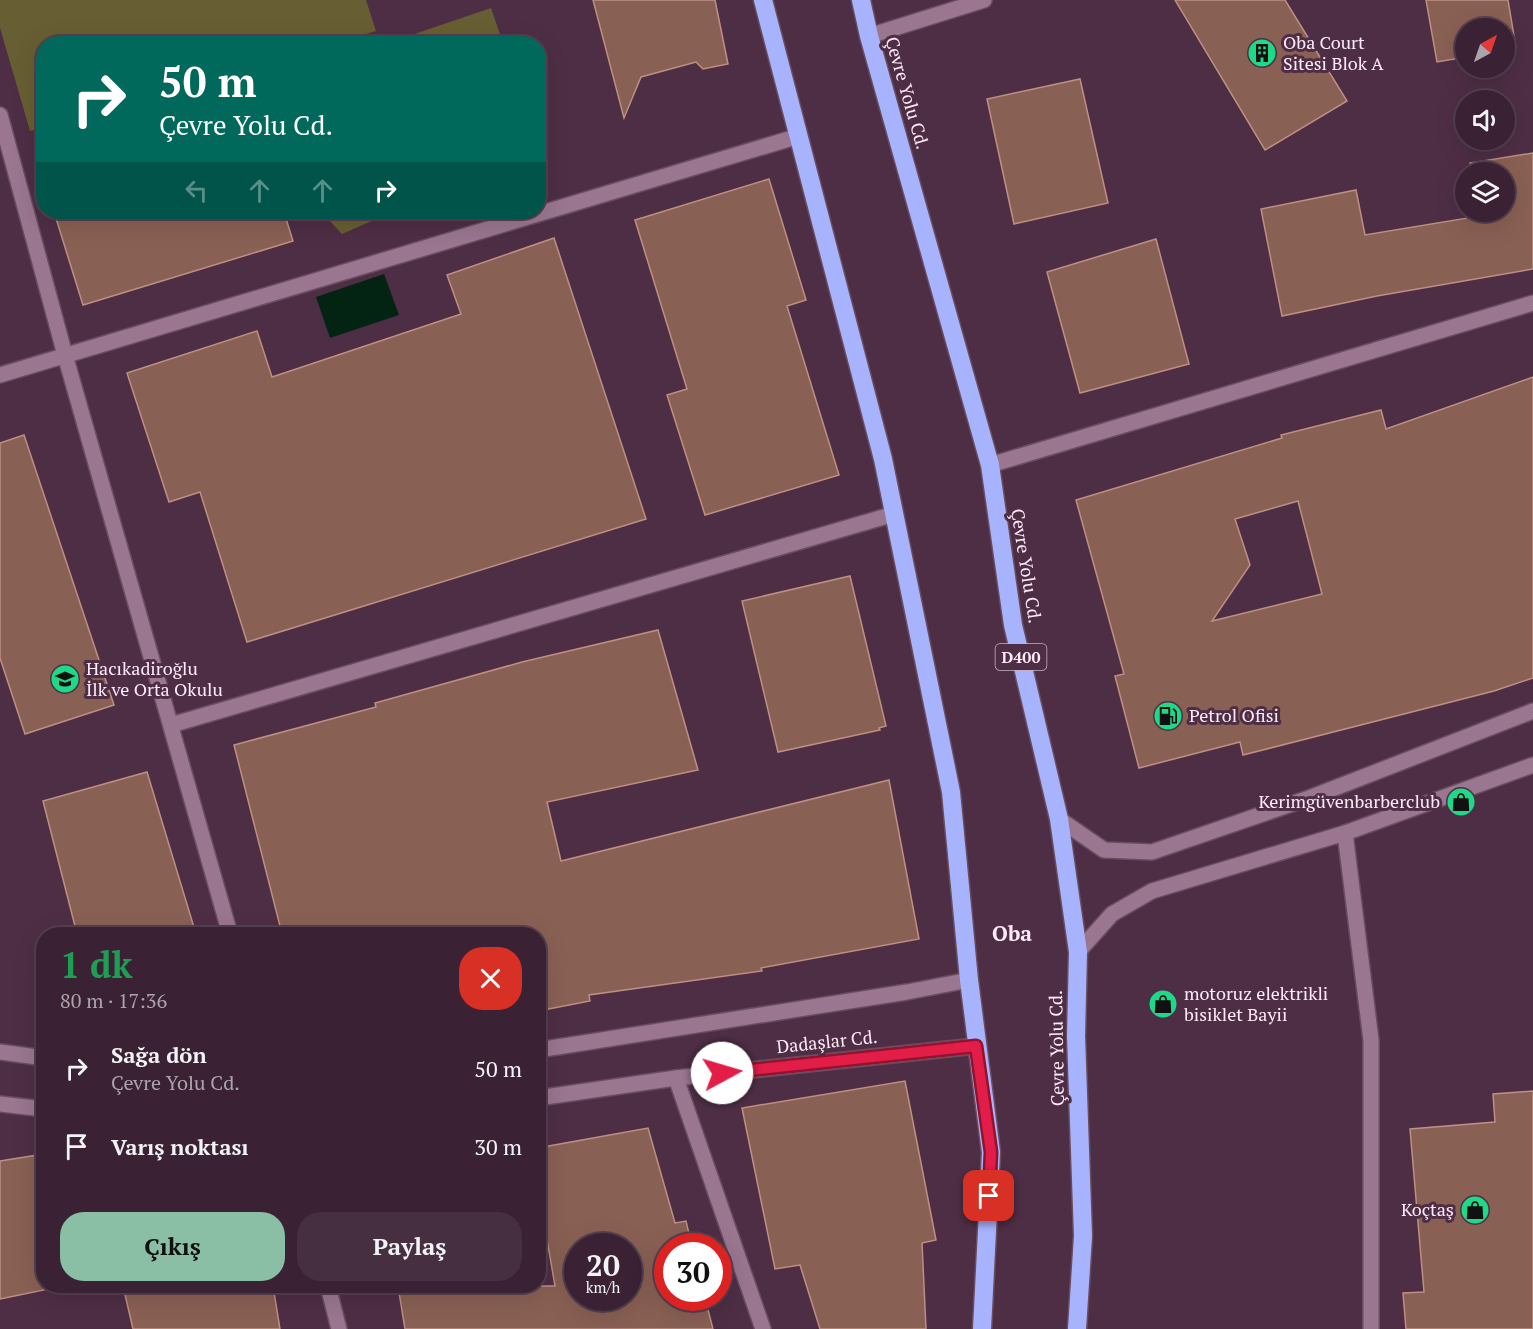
<!DOCTYPE html>
<html lang="tr">
<head>
<meta charset="utf-8">
<style>
	:root { --surface:#3a2234; --page:#452f40; --text:#f1f3f6; --muted:#aba4ac; --line:#543f4f; --accent:#8abfa5 }
	body { margin:0; font-family:"PT Serif",serif; background:var(--page); color:var(--text); height:100vh; display:flex; flex-direction:column; font-size:22px; white-space:nowrap }
	* { box-sizing:border-box; margin:0 }
	p { font-size:20px; color:var(--muted) }
	.icon { flex:none; width:33px; height:33px; fill:none; stroke:currentColor; stroke-width:2; stroke-linecap:round; stroke-linejoin:round }
	.map { position:relative; flex:1; overflow:hidden }
	.drawer { position:absolute; left:36px; top:927px; width:510px; height:366px; display:flex; flex-direction:column; background:var(--surface); border-radius:24px; box-shadow:0 6px 24px #0002,0 0 0 2px var(--line) }
	.drawer>* { flex:none }
	.banner { position:absolute; left:36px; top:36px; width:510px; height:183px; border-radius:24px; box-shadow:0 6px 24px #0002,0 0 0 2px var(--line); background:#00695c; color:#fff; overflow:hidden }
	.needle { width:39px; rotate:40deg }
	.buttons { position:absolute; left:1455px; top:18px; display:grid; gap:12px }
	.buttons a { display:grid; place-items:center; width:60px; height:60px; border-radius:50%; background:var(--surface); box-shadow:0 6px 24px #0002,0 0 0 2px var(--line); font-size:30px }
	.speed { position:absolute; left:564px; top:1233px; display:flex; gap:12px; font-size:30px; font-weight:700; text-align:center }
	.speed>* { display:grid; place-content:center; width:78px; height:78px; border-radius:50%; background:var(--surface); box-shadow:0 6px 24px #0002,0 0 0 2px var(--line); line-height:1 }
	.speed small { font-size:15px; font-weight:400 }
	.speed .limit { border:9px solid #d22; background:#fff; color:#111 }
	.pin { position:absolute; display:grid; place-items:center; width:51px; height:51px; color:#fff; margin:-26px; border-radius:12px; box-shadow:0 3px 9px #0006 }
	.me { position:absolute; width:66px; margin:-33px; rotate:84deg; stroke-linejoin:round; filter:drop-shadow(0 0 4px #0008) }
	.turn { display:flex; align-items:center; gap:21px; height:126px; padding:0 24px; font-size:27px }
	.turn .icon { width:78px; height:78px; stroke-width:2.5 }
	.turn b { display:block; font-size:42px; line-height:51px }
	.lanes { display:flex; align-items:center; height:57px; padding:0 24px; background:#0003; justify-content:center; gap:30px; direction:ltr }
	.lanes .off { opacity:.35 }
	.round { display:grid; place-items:center; flex:none; width:63px; height:63px; border-radius:24px; background:var(--page) }
	.head { display:flex; align-items:center; justify-content:space-between; height:102px; padding:0 24px }
	h1 { font-size:36px; font-weight:800; line-height:45px; color:#1e9e55 }
	.button { display:flex; gap:12px; margin-top:auto; padding:12px 24px }
	.button a { flex:1; height:69px; border-radius:24px; background:var(--accent); color:#111; font-size:24px; font-weight:800; line-height:69px; text-align:center }
	.button a+a { background:var(--page); color:var(--text) }
	ul { padding:0; list-style:none }
	li { display:flex; align-items:center; gap:18px; height:78px; padding:0 24px }
	li div { flex:1 }
	li b { display:block; font-size:22px }
	li em { font-style:normal }
	.map>svg:first-child { display:block }
	.green { fill:#685e33 }
	.water { fill:#032413 }
	.building { fill:#896054; stroke:#bd9083; stroke-width:1.5; fill-rule:evenodd }
	.lines { fill:none; stroke-linecap:round; stroke-linejoin:round }
	.minor-casing { stroke:#684d60; stroke-width:18 }
	.highway-casing { stroke:#684d60; stroke-width:21 }
	.minor { stroke:#9a7690; stroke-width:15 }
	.highway { stroke:#a8b3fd; stroke-width:18 }
	.route-casing { stroke:#92132f; stroke-width:15 }
	.route { stroke:#e11d48; stroke-width:10 }
	.labels { text-anchor:middle; stroke-width:6; stroke-linejoin:round; paint-order:stroke }
	.shield { fill:#4e2e45; stroke:#cab2c2; stroke-width:1.5 }
	.shield-label { font-size:16px; font-weight:bold; fill:#ffeaf8 }
	.poi-label { font-size:18px; fill:#ffeaf8; stroke:#4e2e45; text-anchor:start }
	.street-label { font-size:18px; fill:#ffeaf8; stroke:#4e2e45 }
	.quarter-label { font-size:21px; font-weight:bold; fill:#ffeaf8; stroke:#4e2e45 }
</style>
</head>
<body>
<div class="map">
<svg width="1533" height="1329" viewBox="0 0 1533 1329">
	<rect width="100%" height="100%" fill="#4e2e45"/>
	<g class="green">
		<path d="M0,0h366l10,31 -42,13h-290l-1,84 -13,3 -30,-103z"/>
		<path d="M491,8l12,35h-115z"/>
		<path d="M327,212h65l-50,22 -13,-14z"/>
	</g>
	<path class="water" d="M384,274l15,41 -69,23 -14,-41z"/>
	<g class="building">
		<path d="M593,0h122l13,64 -25,5 -7,-7 -55,15 -17,41z"/>
		<path d="M1175,0h110l62,101 -82,49z"/>
		<path d="M1426,0h82l8,48 -12,2v-22h-38v29l-29,5z"/>
		<path d="M1080,79l28,124 -94,21 -27,-125z"/>
		<path d="M1533,153v116l-156,27 -95,20 -21,-107 95,-19 9,45 115,-19 -1,-4h25v-40h-32l-2,-9z"/>
		<path d="M769,179l37,121 -19,6 52,169 -134,40 -38,-120 20,-6 -52,-169z"/>
		<path d="M54,212h230l9,29 -210,64z"/>
		<path d="M554,238l92,281 -399,123 -47,-150 -31,10 -42,-129 130,-42 15,46 189,-63 -14,-39z"/>
		<path d="M1156,239l33,125 -109,29 -33,-121z"/>
		<path d="M1533,377v301l-39,13 -251,64 -3,-13 -101,26 -24,-92 9,-2 -48,-174 206,-62 -1,-3 100,-25 5,19zM1298,501l24,93 -110,27 38,-56 -15,-46z"/>
		<path d="M24,435l90,270 -89,29 -25,-76v-215z"/>
		<path d="M850,576l36,150 -7,2 1,2 -102,22 -36,-151z"/>
		<path d="M658,630l40,140 -151,32 14,59 328,-81 30,159 -158,29 1,3 -173,24 1,6 -52,10v-77h-256l-48,-189 142,-38 -1,-4 147,-41z"/>
		<path d="M147,772l49,162h-119l-34,-133z"/>
		<path d="M905,1081l31,159 -14,3 4,86h-106l-20,-64 -25,4 -33,-161z"/>
		<path d="M1533,1091v238h-127l-3,-36 21,-1 -14,-163 85,-7 -2,-28z"/>
		<path d="M648,1128l27,95 11,-2 6,25h-24v52h37l8,31h-308l-7,-43h157l-11,-64 -6,2v-76zM578,1246h50v52h-50z"/>
		<path d="M44,1154v136l-44,9v-138z"/>
		<path d="M123,1286h150l7,43h-147z"/>
	</g>
	<g class="lines">
		<g class="minor-casing">
			<g id="minor">
				<path d="M869,36l115,-36"/>
				<path d="M0,115l65,240 165,579"/>
				<path d="M0,375l799,-239"/>
				<path d="M990,465l543,-162"/>
				<path d="M171,725l723,-211"/>
				<path d="M1059,819l45,31 48,2 157,-54 224,-87"/>
				<path d="M1345,833l26,207v289"/>
				<path d="M1078,952l34,-38 40,-23 193,-58 188,-68"/>
				<path d="M538,1050l369,-58 62,-12"/>
				<path d="M0,1052l44,6"/>
				<path d="M676,1078l87,251"/>
				<path d="M538,1098l138,-20 300,-32"/>
				<path d="M0,1104l44,5"/>
				<path d="M328,1286l11,43"/>
			</g>
		</g>
		<g class="highway-casing">
			<g id="highway">
				<path d="M763,0l120,459 68,333 18,188 22,172 -9,177"/>
				<path d="M861,0l8,36 121,429 23,160 46,194 19,133 -2,84 7,200 -6,93"/>
			</g>
		</g>
		<use href="#minor" class="minor"/>
		<use href="#highway" class="highway"/>
	</g>
	<g class="lines">
		<g class="route-casing">
			<path id="route" d="M722,1073l254,-27 15,106 -2,44"/>
		</g>
		<use href="#route" class="route"/>
	</g>
	<defs>
		<g id="building-disc" transform="scale(1.5)"><circle r="9.5" fill="#1dd988" stroke="#4e2e45"/><path d="M-4-6H4V6H1V3H-1V6H-4ZM-2.5-4.3h1.7v1.8h-1.7ZM.8-4.3h1.7v1.8H.8ZM-2.5-1h1.7V.8h-1.7ZM.8-1h1.7V.8H.8Z" fill="#111"/></g>
		<g id="school-disc" transform="scale(1.5)"><circle r="9.5" fill="#1dd988" stroke="#4e2e45"/><path d="M0-5L7-2L0 1L-7-2ZM-4 1L0 2.5L4 1V4Q0 6-4 4Z" fill="#111"/></g>
		<g id="fuel-disc" transform="scale(1.5)"><circle r="9.5" fill="#1dd988" stroke="#4e2e45"/><path d="M-5.5-6h7V0h2V4h1.3V-2.5L3-4.5l.8-.8L6-3V5H2.5V1h-1V6h-7ZM-4.2-4.7v3.2H.2V-4.7Z" fill="#111"/></g>
		<g id="shop-disc" transform="scale(1.5)"><circle r="9.5" fill="#1dd988" stroke="#4e2e45"/><path d="M-5-2.5h2.3a2.7 3.5 0 0 1 5.4 0H5L5.5 6h-11ZM-1.5-2.5h3a1.5 2.3 0 0 0-3 0Z" fill="#111"/></g>
	</defs>
	<g fill-rule="evenodd">
		<use href="#building-disc" x="1262" y="53"/>
		<use href="#school-disc" x="65" y="679"/>
		<use href="#fuel-disc" x="1168" y="716"/>
		<use href="#shop-disc" x="1461" y="802"/>
		<use href="#shop-disc" x="1163" y="1004"/>
		<use href="#shop-disc" x="1475" y="1210"/>
	</g>
	<g class="labels">
		<rect class="shield" x="995.5" y="644" width="51" height="26" rx="4.5"/>
		<g class="shield-label">
			<text x="1021" y="663">D400</text>
		</g>
		<g class="poi-label">
			<text x="1283" y="49">Oba Court<tspan x="1283" dy="21">Sitesi Blok A</tspan></text>
			<text x="86" y="675">Hacıkadiroğlu<tspan x="86" dy="21">İlk ve Orta Okulu</tspan></text>
			<text x="1189" y="722">Petrol Ofisi</text>
			<text x="1440" y="808" text-anchor="end">Kerimgüvenbarberclub</text>
			<text x="1184" y="1000">motoruz elektrikli<tspan x="1184" dy="21">bisiklet Bayii</tspan></text>
			<text x="1454" y="1216" text-anchor="end">Koçtaş</text>
		</g>
		<g class="street-label">
			<text transform="translate(907 93) rotate(74)" y="6">Çevre Yolu Cd.</text>
			<text transform="translate(1026 566) rotate(81)" y="6">Çevre Yolu Cd.</text>
			<text transform="translate(827 1042) rotate(-6)" y="6">Dadaşlar Cd.</text>
			<text transform="translate(1057 1048) rotate(-91)" y="6">Çevre Yolu Cd.</text>
		</g>
		<g class="quarter-label">
			<text x="1012" y="941">Oba</text>
		</g>
	</g>
</svg>
<div class="buttons">
<a><svg class="needle" viewBox="-14 -14 28 28"><path d="M0-13l5 13h-10z" fill="#e53935"/><path d="M0 13l5-13h-10z" fill="#aba4ac"/></svg></a>
<a><svg class="icon" aria-label="sound" viewBox="0 0 24 24"><path d="M4 9h4l5-4v14l-5-4H4zM17 9q2 3 0 6"/></svg></a>
<a><svg class="icon" aria-label="layers" viewBox="0 0 24 24"><path d="M12 4l9 5-9 5-9-5zM3 14l9 5 9-5"/></svg></a>
</div>
<div class="speed"><div>20<small>km/h</small></div><div class="limit">30</div></div>
<div class="pin" style="left:989px;top:1196px;background:#d93025"><svg class="icon" aria-label="arrive" viewBox="0 0 24 24"><path d="M6 21V4h12l-3 4 3 4H6"/></svg></div>
<svg class="me" style="left:722px;top:1073px" viewBox="-20 -20 40 40"><circle r="19" fill="#fff"/><path d="M0-13L10 11 0 6-10 11z" fill="#e11d48"/></svg>
<div class="banner">
<div class="turn"><svg class="icon" aria-label="right" viewBox="0 0 24 24"><path d="M7 20v-9h11M14 6l5 5-5 5"/></svg><div><b>50 m</b>Çevre Yolu Cd.</div></div>
<div class="lanes"><svg class="icon off" aria-label="left" viewBox="0 0 24 24"><path d="M17 20v-9H6M10 6l-5 5 5 5"/></svg><svg class="icon off" aria-label="ahead" viewBox="0 0 24 24"><path d="M12 20V5M6 11l6-6 6 6"/></svg><svg class="icon off" aria-label="ahead" viewBox="0 0 24 24"><path d="M12 20V5M6 11l6-6 6 6"/></svg><svg class="icon" aria-label="right" viewBox="0 0 24 24"><path d="M7 20v-9h11M14 6l5 5-5 5"/></svg></div>
</div>
<section class="drawer">
<div class="head"><div><h1>1 dk</h1><p>80 m · 17:36</p></div><a class="round" style="background:#d93025;color:#fff"><svg class="icon" aria-label="close" viewBox="0 0 24 24"><path d="M6 6l12 12M18 6L6 18"/></svg></a></div>
<ul>
<li><svg class="icon" aria-label="right" viewBox="0 0 24 24"><path d="M7 20v-9h11M14 6l5 5-5 5"/></svg><div><b>Sağa dön</b><p>Çevre Yolu Cd.</p></div><em>50 m</em></li>
<li><svg class="icon" aria-label="arrive" viewBox="0 0 24 24"><path d="M6 21V4h12l-3 4 3 4H6"/></svg><div><b>Varış noktası</b></div><em>30 m</em></li>
</ul>
<div class="button"><a>Çıkış</a><a>Paylaş</a></div>
</section>
</div>
</body>
</html>
